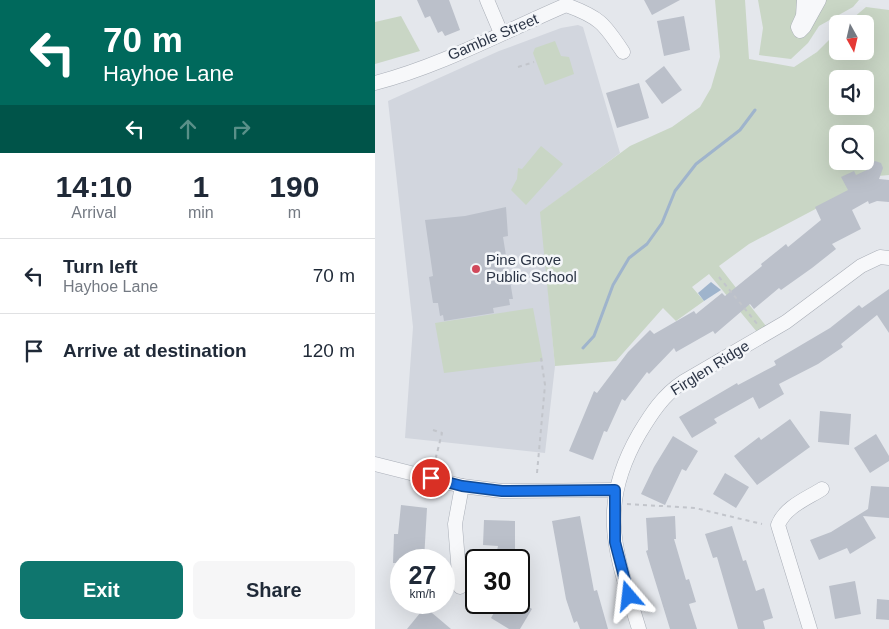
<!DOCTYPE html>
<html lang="en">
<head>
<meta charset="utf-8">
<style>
	:root { --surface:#fff; --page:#f6f6f7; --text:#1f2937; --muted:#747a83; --line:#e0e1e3; --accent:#0f766e }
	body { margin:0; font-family:Helvetica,sans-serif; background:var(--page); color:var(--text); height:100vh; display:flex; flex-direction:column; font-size:19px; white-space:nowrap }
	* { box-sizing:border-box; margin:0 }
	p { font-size:16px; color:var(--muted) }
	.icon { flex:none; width:28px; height:28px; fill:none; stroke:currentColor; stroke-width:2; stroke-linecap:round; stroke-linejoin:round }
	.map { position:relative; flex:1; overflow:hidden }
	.sheet { display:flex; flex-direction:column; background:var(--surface); width:375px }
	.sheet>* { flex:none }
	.top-card { background:#00695c; color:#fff; overflow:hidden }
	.needle { width:32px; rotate:172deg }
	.fabs { position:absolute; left:454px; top:15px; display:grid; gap:10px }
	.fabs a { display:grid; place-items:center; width:45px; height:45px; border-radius:8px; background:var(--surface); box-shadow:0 5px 20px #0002; font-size:25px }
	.speed { position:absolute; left:15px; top:549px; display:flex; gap:10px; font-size:25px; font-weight:700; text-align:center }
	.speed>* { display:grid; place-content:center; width:65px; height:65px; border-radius:50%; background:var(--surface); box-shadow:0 5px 20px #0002; line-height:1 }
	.speed small { font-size:12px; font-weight:400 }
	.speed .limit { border:2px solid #111; border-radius:8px; background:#fff; color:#111 }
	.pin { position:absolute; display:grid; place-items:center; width:42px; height:42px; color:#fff; margin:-21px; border:2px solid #fff; border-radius:50%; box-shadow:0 1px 5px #0007 }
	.me { position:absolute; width:55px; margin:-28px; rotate:343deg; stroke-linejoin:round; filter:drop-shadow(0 0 4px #0008) }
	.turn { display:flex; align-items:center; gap:18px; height:105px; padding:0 20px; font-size:22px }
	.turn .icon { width:65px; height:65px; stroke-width:2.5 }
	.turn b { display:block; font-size:35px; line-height:42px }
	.lanes { display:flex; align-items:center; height:48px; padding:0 20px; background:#0003; justify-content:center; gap:25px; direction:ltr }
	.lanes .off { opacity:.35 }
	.eta { display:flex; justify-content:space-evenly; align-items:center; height:85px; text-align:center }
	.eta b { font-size:30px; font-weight:600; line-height:35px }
	.action { display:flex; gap:10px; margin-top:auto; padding:10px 20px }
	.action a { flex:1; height:58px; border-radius:8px; background:var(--accent); color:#fff; font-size:20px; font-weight:600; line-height:58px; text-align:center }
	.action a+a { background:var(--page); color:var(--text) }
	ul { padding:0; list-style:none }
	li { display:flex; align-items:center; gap:15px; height:75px; padding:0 20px; border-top:1px solid var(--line) }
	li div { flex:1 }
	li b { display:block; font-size:19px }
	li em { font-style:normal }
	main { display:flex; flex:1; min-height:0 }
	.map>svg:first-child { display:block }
	.built { fill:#d2d6de }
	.green { fill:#c9d6c5; fill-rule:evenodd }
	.water { fill:#9fb4cc }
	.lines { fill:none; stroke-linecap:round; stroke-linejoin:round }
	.stream { stroke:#9fb4cc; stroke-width:3 }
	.building { fill:#bbc0ca }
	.minor-casing { stroke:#a9aeb7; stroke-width:15 }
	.path { stroke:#c2c5cb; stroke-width:2; stroke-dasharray:4 4; stroke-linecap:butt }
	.minor { stroke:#f7f8fa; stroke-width:14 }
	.route-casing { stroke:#114b97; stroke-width:12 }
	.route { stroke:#1a73e8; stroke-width:9 }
	.poi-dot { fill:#d1495b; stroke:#f4f6f9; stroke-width:2 }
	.labels { text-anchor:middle; stroke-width:5; stroke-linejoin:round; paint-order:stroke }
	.street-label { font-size:15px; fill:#2b3445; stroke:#f4f6f9 }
	.poi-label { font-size:15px; fill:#2b3445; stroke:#f4f6f9; text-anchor:start }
</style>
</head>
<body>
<main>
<section class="sheet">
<div class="top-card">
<div class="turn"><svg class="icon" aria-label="left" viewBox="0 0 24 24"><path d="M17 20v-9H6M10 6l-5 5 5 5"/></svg><div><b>70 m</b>Hayhoe Lane</div></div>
<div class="lanes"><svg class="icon" aria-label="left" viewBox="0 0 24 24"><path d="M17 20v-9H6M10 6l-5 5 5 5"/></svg><svg class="icon off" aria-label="ahead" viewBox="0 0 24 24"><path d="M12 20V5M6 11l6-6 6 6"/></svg><svg class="icon off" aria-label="right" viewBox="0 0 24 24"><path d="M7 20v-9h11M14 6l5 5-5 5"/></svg></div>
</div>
<div class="eta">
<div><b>14:10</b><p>Arrival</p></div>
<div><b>1</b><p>min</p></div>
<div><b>190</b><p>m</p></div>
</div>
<ul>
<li><svg class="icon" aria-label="left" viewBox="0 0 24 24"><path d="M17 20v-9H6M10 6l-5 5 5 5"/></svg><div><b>Turn left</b><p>Hayhoe Lane</p></div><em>70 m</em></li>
<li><svg class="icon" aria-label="arrive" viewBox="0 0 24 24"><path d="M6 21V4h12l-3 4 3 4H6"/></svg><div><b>Arrive at destination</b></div><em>120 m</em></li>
</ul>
<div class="action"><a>Exit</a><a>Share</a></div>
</section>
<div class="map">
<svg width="514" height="629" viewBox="0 0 514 629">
	<rect width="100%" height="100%" fill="#e4e7ec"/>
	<path class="built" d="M203,25l5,2 37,126 -79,59 14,154 -10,87 -140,-15 8,-111 -25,-226 111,-50 62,-23z"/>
	<g class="green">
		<path d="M340,0h30l4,59 45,8 23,-15 20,-20v19h28v-27h-19l20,-17 23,3v165l-11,1 -129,68 -30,22 47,60 -9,6 -48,-58 -17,13 12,14 -28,20 -13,-13 -47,53 -61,5 -15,-154 90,-66 42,-19 28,-20 11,-19 9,-31zM462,79h28v27h-28zM462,134h28v27h-28z"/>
		<path d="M383,0h101l-6,7 -34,19 -11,17 -17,16 -32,-4 4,-27z"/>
		<path d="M26,16l19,35 -45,13v-42z"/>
		<path d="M180,41l6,15 8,1 5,17 -29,11 -12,-32 2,-5z"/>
		<path d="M166,146l22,18 -37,41 -15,-15 6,-11 1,-11 4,1z"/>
		<path d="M158,308l10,53 -99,12 -9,-50z"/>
	</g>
	<path class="water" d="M336,282l10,8 -17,11 -6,-8z"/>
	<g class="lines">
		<path class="stream" d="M208,348l11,-12 19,-51 16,-27 18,-14 15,-21 13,-32 21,-27 44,-34 15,-20"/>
	</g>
	<g class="building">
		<path d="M42,0h32l11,30 -15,6 -3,-5 -4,2 -8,-17 -5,2z"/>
		<path d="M269,0h36l-28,15z"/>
		<path d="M309,16l6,34 -26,6 -7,-35z"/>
		<path d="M289,66l18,24 -20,14 -17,-23z"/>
		<path d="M264,83l10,35 -32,10 -11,-35z"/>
		<path d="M500,161l6,2 2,5 -4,11 10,1v22l-12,-1 -8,3 -1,-3 -16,9 9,19 -29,15 4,5 -24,19 -31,22 -2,-2 -25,21 -4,-5 -35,30 -2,-3 -37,21 -2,-4 -25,26 -2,-2 -22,29 -3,-2 -15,33 -3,-1 -11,29 -24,-9 25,-60 3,2 31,-41 22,-22 4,4 40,-23 2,3 26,-21 3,3 37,-30 -1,-2 25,-20 2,3 33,-27 -6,-13 33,-17 -7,-13 13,-6 2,4 13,-6 1,-5z"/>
		<path d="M131,207l2,29 -5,1 10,62h-4l1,6 -17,3 1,5 -50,8 -1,-6 -3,1 -2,-13h-5l-4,-26 4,-1 -8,-56 40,-4z"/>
		<path d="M514,289v44l-12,-18 -36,29 2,3 -25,17 -39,20 5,10 -25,15 -6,-12 -39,22 3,4 -25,15 -13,-21 58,-34 1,2 38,-20 -2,-4 56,-33 29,-23 3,3z"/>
		<path d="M445,411l31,3 -2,31 -31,-3z"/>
		<path d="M415,419l20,28 -53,38 -23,-29 25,-19 2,3z"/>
		<path d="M501,434l13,22v5l-19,12 -16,-25z"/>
		<path d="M298,436l25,15 -12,20 -4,-2 -17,36 -24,-11 13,-27z"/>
		<path d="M350,473l24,14 -13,21 -23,-14z"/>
		<path d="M496,486l18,1v31l-26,-2 13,22 -26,16 -3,-6 -28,12 -9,-20 21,-8 37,-23z"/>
		<path d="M26,505l26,3 -3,52h-23v3h-8l1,-29h4z"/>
		<path d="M205,516l14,75 3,-1 11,39h-28l-3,-8 -3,2 -8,-24 -14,-78z"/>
		<path d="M300,516l1,23h-2l12,41 3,-1 7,23 -7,2 8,25h-27l-24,-78 2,-1 -2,-32z"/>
		<path d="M109,520l31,1v31h8l1,8h-29l3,-14 -15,-1z"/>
		<path d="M357,526l11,35 3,-1 10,31 8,-3 9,30 -10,3 2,8h-27l-21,-72 -4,1 -8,-24z"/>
		<path d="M480,581l6,33 -26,5 -6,-33z"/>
		<path d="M502,599l12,1v20l-13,-1z"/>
		<path d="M125,602h21l11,7 -12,20h-11l-18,-11z"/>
		<path d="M50,607l26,22h-44z"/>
	</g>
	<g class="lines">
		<g class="minor-casing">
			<g id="minor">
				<path d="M112,0l14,33"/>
				<path d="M429,0l-1,16 -5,11 2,4 4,-4 15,-27"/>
				<path d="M0,83c66,-17 128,-51 191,-78 33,12 38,18 57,47"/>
				<path d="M0,464l87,22 40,5 113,-1"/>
				<path d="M85,587l-5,-63 7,-38"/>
				<path d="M264,629c-23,-76 -43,-120 0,-195 12,-20 24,-39 44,-52l103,-60 75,-56 19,-9 9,1"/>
				<path d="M435,629l-32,-104c7,-18 28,-26 44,-36"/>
			</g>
		</g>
		<g class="path">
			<path d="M143,67l16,-5"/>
			<path d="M344,277l39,48"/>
			<path d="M58,430l9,3 -7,28"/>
			<path d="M162,473l8,-88 -4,-27"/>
			<path d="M252,504l68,4 67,16"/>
		</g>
		<use href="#minor" class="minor"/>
	</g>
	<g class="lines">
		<g class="route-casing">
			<path id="route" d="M56,478l31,8 40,5 113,-1v52l14,54"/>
		</g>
		<use href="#route" class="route"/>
	</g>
	<circle class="poi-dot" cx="101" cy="269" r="5"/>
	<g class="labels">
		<g class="street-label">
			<text transform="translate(118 37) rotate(-23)" y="5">Gamble Street</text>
			<text transform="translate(335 368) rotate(-32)" y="5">Firglen Ridge</text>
		</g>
		<g class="poi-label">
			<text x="111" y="265">Pine Grove<tspan x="111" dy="17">Public School</tspan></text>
		</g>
	</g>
</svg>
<div class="fabs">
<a><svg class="needle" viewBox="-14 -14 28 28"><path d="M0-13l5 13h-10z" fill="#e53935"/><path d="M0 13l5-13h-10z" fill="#747a83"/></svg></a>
<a><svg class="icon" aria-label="sound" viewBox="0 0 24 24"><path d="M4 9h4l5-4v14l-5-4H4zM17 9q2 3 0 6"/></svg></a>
<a><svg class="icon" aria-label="search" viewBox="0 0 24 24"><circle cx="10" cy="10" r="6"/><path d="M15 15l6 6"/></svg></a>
</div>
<div class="speed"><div>27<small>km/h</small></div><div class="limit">30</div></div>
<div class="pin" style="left:56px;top:478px;background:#d93025"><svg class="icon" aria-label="arrive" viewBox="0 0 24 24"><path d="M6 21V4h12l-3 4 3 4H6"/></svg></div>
<svg class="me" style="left:254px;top:596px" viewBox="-20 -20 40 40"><path d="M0-17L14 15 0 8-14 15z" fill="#1a73e8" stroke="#fff" stroke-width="4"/></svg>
</div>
</main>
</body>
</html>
